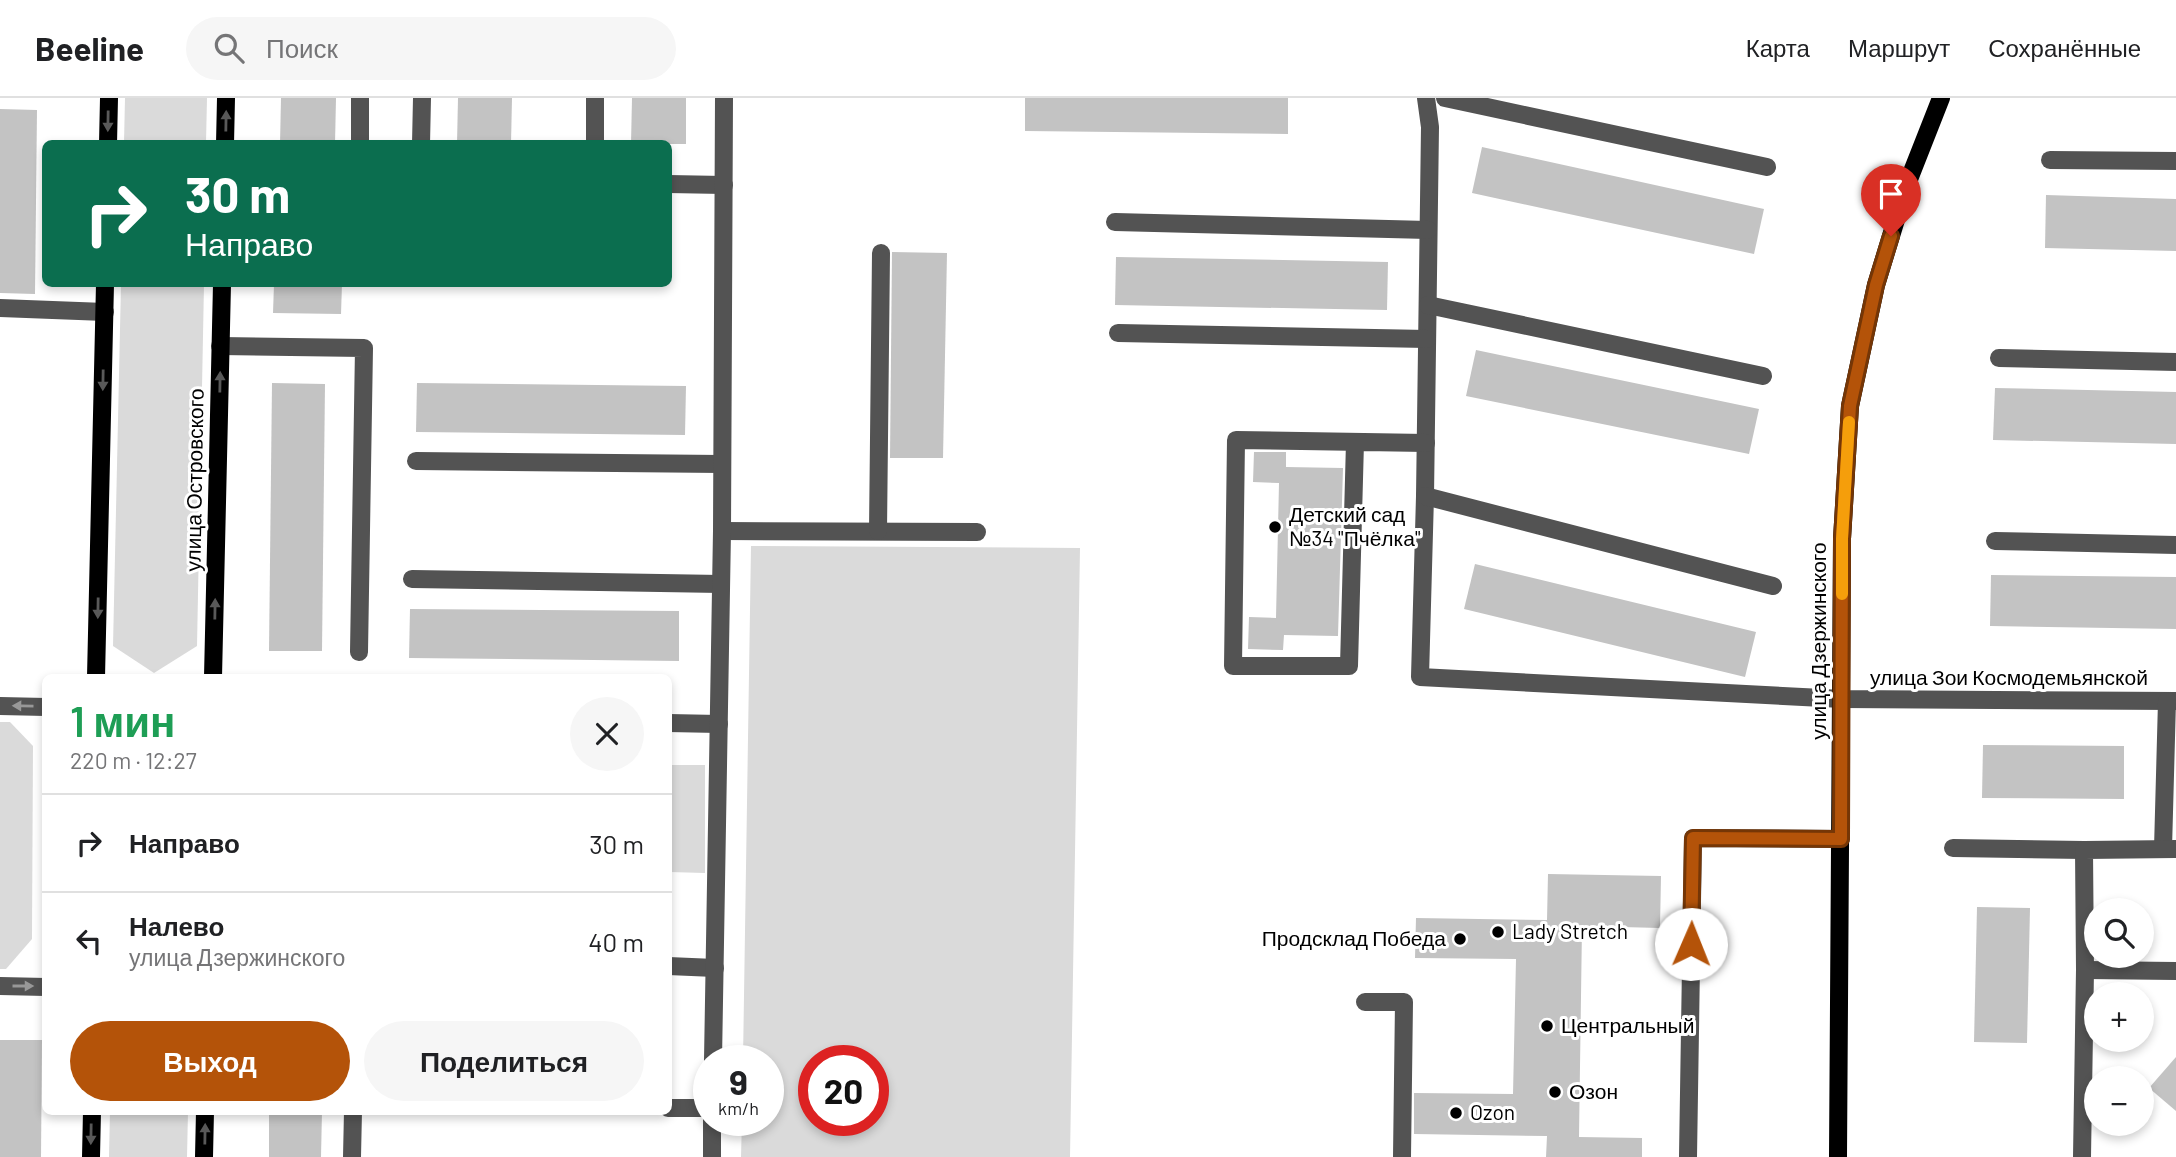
<!DOCTYPE html>
<html lang="ru">
<head>
<meta charset="utf-8">
<style>
	:root { --surface:#fff; --page:#f6f6f6; --text:#202124; --muted:#757577; --line:#e0e0e0; --accent:#b45309 }
	body { margin:0; font-family:Barlow,sans-serif; background:var(--page); color:var(--text); height:100vh; display:flex; flex-direction:column; font-size:26px; white-space:nowrap }
	* { box-sizing:border-box; margin:0 }
	p { font-size:23px; color:var(--muted) }
	.icon { flex:none; width:38px; height:38px; fill:none; stroke:currentColor; stroke-width:2; stroke-linecap:round; stroke-linejoin:round }
	.map { position:relative; flex:1; overflow:hidden }
	.drawer { position:absolute; left:42px; top:576px; width:630px; height:441px; display:flex; flex-direction:column; background:var(--surface); border-radius:10px; box-shadow:0 4px 10px #0003 }
	.drawer>* { flex:none }
	.banner { position:absolute; left:42px; top:42px; width:630px; height:147px; border-radius:10px; box-shadow:0 4px 10px #0003; background:#0b6e4f; color:#fff; overflow:hidden }
	.tools { position:absolute; left:2084px; top:800px; display:grid; gap:14px }
	.tools a { display:grid; place-items:center; width:70px; height:70px; border-radius:50%; background:var(--surface); box-shadow:0 4px 10px #0003; font-size:35px }
	.speed { position:absolute; left:693px; top:947px; display:flex; gap:14px; font-size:35px; font-weight:700; text-align:center }
	.speed>* { display:grid; place-content:center; width:91px; height:91px; border-radius:50%; background:var(--surface); box-shadow:0 4px 10px #0003; line-height:1 }
	.speed small { font-size:18px; font-weight:400 }
	.speed .limit { border:10px solid #d22; background:#fff; color:#111 }
	.pin { position:absolute; display:grid; place-items:center; width:60px; height:60px; color:#fff; margin:-72px -30px; border-radius:50% 50% 50% 0; rotate:-45deg; box-shadow:0 0 7px #0007 }
	.pin .icon { rotate:45deg }
	.me { position:absolute; width:77px; margin:-38px; rotate:1deg; stroke-linejoin:round; filter:drop-shadow(0 0 5px #0008) }
	.turn { display:flex; align-items:center; gap:24px; height:147px; padding:0 28px; font-size:32px }
	.turn .icon { width:91px; height:91px; stroke-width:2.5 }
	.turn b { display:block; font-size:49px; line-height:60px }
	.round { display:grid; place-items:center; flex:none; width:74px; height:74px; border-radius:37px; background:var(--page) }
	.headline { display:flex; align-items:center; justify-content:space-between; height:119px; padding:0 28px }
	h1 { font-size:42px; font-weight:600; line-height:52px; color:#1e9e55 }
	.primary-button { display:flex; gap:14px; margin-top:auto; padding:14px 28px }
	.primary-button a { flex:1; height:80px; border-radius:42px; background:var(--accent); color:#fff; font-size:28px; font-weight:600; line-height:80px; text-align:center }
	.primary-button a+a { background:var(--page); color:var(--text) }
	ul { padding:0; list-style:none }
	li { display:flex; align-items:center; gap:21px; height:98px; padding:0 28px; border-top:2px solid var(--line) }
	li div { flex:1 }
	li b { display:block; font-size:26px }
	li em { font-style:normal }
	header { display:flex; align-items:center; gap:42px; box-sizing:border-box; height:98px; padding:0 35px; background:var(--surface); border-bottom:2px solid var(--line) }
	header strong { font-size:33px }
	nav { display:flex; gap:38px; margin-inline-start:auto; font-size:24px }
	.search { width:490px; height:63px; background:var(--page); display:flex; align-items:center; gap:18px; box-sizing:border-box; padding:0 24px; border-radius:38px; color:var(--muted); font-size:26px }
	.map>svg:first-child { display:block }
	.green { fill:#dadada; fill-rule:evenodd }
	.building { fill:#c3c3c3 }
	.lines { fill:none; stroke-linecap:round; stroke-linejoin:round }
	.minor { stroke:#535353; stroke-width:18 }
	.major { stroke:#000; stroke-width:18 }
	.oneway { fill:#595959 }
	.oneway2 { fill:#989898 }
	.route-casing { stroke:#753606; stroke-width:18 }
	.route { stroke:#b45309; stroke-width:12 }
	.slow { stroke:#f59e0b; stroke-width:12 }
	.poi-dot { fill:#000; stroke:#fff; stroke-width:2.5 }
	.labels { text-anchor:middle; stroke-width:6; stroke-linejoin:round; paint-order:stroke }
	.street-label { font-size:21px; fill:#000; stroke:#fff }
	.poi-label { font-size:21px; fill:#000; stroke:#fff; text-anchor:start }
</style>
</head>
<body>
<header>
<strong>Beeline</strong>
<div class="search"><svg class="icon" aria-label="search" viewBox="0 0 24 24"><circle cx="10" cy="10" r="6"/><path d="M15 15l6 6"/></svg>Поиск</div>
<nav><a>Карта</a><a>Маршрут</a><a>Сохранённые</a></nav>
</header>
<div class="map">
<svg width="2176" height="1059" viewBox="0 0 2176 1059">
	<rect width="100%" height="100%" fill="#fff"/>
	<g class="green">
		<path d="M125,0h82l-1,45h-82z"/>
		<path d="M121,186h83l-7,362 -43,27 -41,-27z"/>
		<path d="M751,448l329,2 -10,609h-329l1,-37h26v-60h-25zM873,962v60h-59v-60z"/>
		<path d="M0,624h10l23,24 -1,193 -26,30h-6z"/>
		<path d="M669,667h36v108l-36,-1z"/>
		<path d="M110,1013h78l-1,46h-78z"/>
	</g>
	<g class="building">
		<path d="M281,0h55l-1,46h-55z"/>
		<path d="M458,0h54l-1,46h-54z"/>
		<path d="M632,0h54v46h-55z"/>
		<path d="M1025,0h263v36l-263,-3z"/>
		<path d="M0,11l37,1 -2,184 -35,-1z"/>
		<path d="M1482,49l282,62 -10,45 -282,-61z"/>
		<path d="M2046,97l130,4v52l-131,-3z"/>
		<path d="M892,154l55,1 -4,205h-53z"/>
		<path d="M1116,159l272,5 -1,48 -272,-5z"/>
		<path d="M274,186h68l-1,30 -68,-1z"/>
		<path d="M1476,252l283,59 -10,45 -283,-58z"/>
		<path d="M272,285l53,1 -3,267h-53z"/>
		<path d="M417,285l269,3 -1,49 -269,-3z"/>
		<path d="M1995,290l181,4v52l-183,-4z"/>
		<path d="M1254,354h32v15l57,1 -5,168 -54,-1 -1,15 -35,-1 1,-32 27,1 3,-135 -26,-1z"/>
		<path d="M1475,466l281,68 -11,45 -281,-68z"/>
		<path d="M1991,477l185,2v52l-186,-3z"/>
		<path d="M410,511l269,2v50l-270,-3z"/>
		<path d="M1983,647l141,1v53l-142,-1z"/>
		<path d="M1548,776l113,2 -1,52 -78,-2 -3,211 63,1v19h-96l1,-21 -133,-2v-41l99,1 3,-135 -101,-1 1,-40 131,2z"/>
		<path d="M1977,809l53,1 -3,135 -53,-1z"/>
		<path d="M0,942h42l-1,117h-41z"/>
		<path d="M2176,959v54l-27,-23z"/>
		<path d="M269,1013h53l-1,46h-52z"/>
	</g>
	<g class="lines">
		<g class="minor">
			<path d="M1426,0l4,29 -5,369 -5,181 422,22 334,2"/>
			<path d="M1445,0l322,69"/>
			<path d="M360,46v-46"/>
			<path d="M421,46l1,-46"/>
			<path d="M595,46v-46"/>
			<path d="M2050,62l126,1"/>
			<path d="M668,86l56,1"/>
			<path d="M1115,124l313,8"/>
			<path d="M1428,207l335,71"/>
			<path d="M0,210l105,4"/>
			<path d="M1118,235l309,6"/>
			<path d="M220,248l144,2 -5,304"/>
			<path d="M1999,260l177,4"/>
			<path d="M1355,344l-6,224h-116l3,-226 190,3"/>
			<path d="M416,363l306,3"/>
			<path d="M1425,398l348,90"/>
			<path d="M722,433l255,1"/>
			<path d="M878,433l3,-278"/>
			<path d="M1995,443l181,4"/>
			<path d="M412,481l309,5"/>
			<path d="M0,608l46,1"/>
			<path d="M668,625l51,1"/>
			<path d="M1953,750l131,2"/>
			<path d="M2163,751l4,-148"/>
			<path d="M668,868l47,2"/>
			<path d="M2085,872l91,1"/>
			<path d="M0,888l46,1"/>
			<path d="M1365,904h39l-2,155"/>
			<path d="M713,962l9,-529 2,-433"/>
			<path d="M668,1010h41"/>
			<path d="M352,1059l1,-46"/>
			<path d="M712,1059v-37"/>
			<path d="M1688,1059l5,-319 148,1"/>
			<path d="M2082,1059l3,-187 -1,-120 92,-1"/>
		</g>
		<g class="major">
			<path d="M108,46l1,-46"/>
			<path d="M225,46l1,-46"/>
			<path d="M96,579l9,-393"/>
			<path d="M213,579l9,-393"/>
			<path d="M91,1059l1,-46"/>
			<path d="M204,1059l1,-46"/>
			<path d="M1838,1059l4,-618 8,-133 26,-121 30,-98 35,-89"/>
		</g>
	</g>
	<defs><path id="oneway-solid" d="M-6-.8H1V-3.2L6.5 0L1 3.2V.8H-6Z" transform="scale(1.75)"/></defs>
	<g class="oneway">
		<use href="#oneway-solid" transform="translate(108 23) rotate(91)"/>
		<use href="#oneway-solid" transform="translate(226 23) rotate(-89)"/>
		<use href="#oneway-solid" transform="translate(103 282) rotate(91)"/>
		<use href="#oneway-solid" transform="translate(220 284) rotate(-89)"/>
		<use href="#oneway-solid" transform="translate(98 510) rotate(91)"/>
		<use href="#oneway-solid" transform="translate(215 511) rotate(-89)"/>
		<use href="#oneway-solid" transform="translate(91 1036) rotate(91)"/>
		<use href="#oneway-solid" transform="translate(205 1036) rotate(-89)"/>
	</g>
	<g class="oneway2">
		<use href="#oneway-solid" transform="translate(23 608) rotate(-179)"/>
		<use href="#oneway-solid" transform="translate(23 888)"/>
	</g>
	<g class="lines">
		<g class="route-casing">
			<path id="route" d="M1691,846l2,-106 148,1 1,-300 8,-133 26,-121 15,-49"/>
		</g>
		<use href="#route" class="route"/>
		<path class="slow" d="M1842,496v-55l7,-117"/>
	</g>
	<g class="poi-dot">
		<circle cx="1275" cy="429" r="7"/>
		<circle cx="1498" cy="834" r="7"/>
		<circle cx="1460" cy="841" r="7"/>
		<circle cx="1547" cy="928" r="7"/>
		<circle cx="1555" cy="994" r="7"/>
		<circle cx="1456" cy="1015" r="7"/>
	</g>
	<g class="labels">
		<g class="street-label">
			<text transform="translate(195 382) rotate(-89)" y="7">улица Островского</text>
			<text transform="translate(1819 543) rotate(-90)" y="7">улица Дзержинского</text>
			<text x="2009" y="587">улица Зои Космодемьянской</text>
		</g>
		<g class="poi-label">
			<text x="1289" y="424">Детский сад<tspan x="1289" dy="24">№34 "Пчёлка"</tspan></text>
			<text x="1512" y="841">Lady Stretch</text>
			<text x="1446" y="848" text-anchor="end">Продсклад Победа</text>
			<text x="1561" y="935">Центральный</text>
			<text x="1569" y="1001">Озон</text>
			<text x="1470" y="1022">Ozon</text>
		</g>
	</g>
</svg>
<div class="tools">
<a><svg class="icon" aria-label="search" viewBox="0 0 24 24"><circle cx="10" cy="10" r="6"/><path d="M15 15l6 6"/></svg></a>
<a>+</a>
<a>−</a>
</div>
<div class="speed"><div>9<small>km/h</small></div><div class="limit">20</div></div>
<div class="pin" style="left:1891px;top:138px;background:#d93025"><svg class="icon" aria-label="arrive" viewBox="0 0 24 24"><path d="M6 21V4h12l-3 4 3 4H6"/></svg></div>
<svg class="me" style="left:1691px;top:846px" viewBox="-20 -20 40 40"><circle r="19" fill="#fff"/><path d="M0-13L10 11 0 6-10 11z" fill="#b45309"/></svg>
<div class="banner">
<div class="turn"><svg class="icon" aria-label="right" viewBox="0 0 24 24"><path d="M7 20v-9h11M14 6l5 5-5 5"/></svg><div><b>30 m</b>Направо</div></div>
</div>
<section class="drawer">
<div class="headline"><div><h1>1 мин</h1><p>220 m · 12:27</p></div><a class="round"><svg class="icon" aria-label="close" viewBox="0 0 24 24"><path d="M6 6l12 12M18 6L6 18"/></svg></a></div>
<ul>
<li><svg class="icon" aria-label="right" viewBox="0 0 24 24"><path d="M7 20v-9h11M14 6l5 5-5 5"/></svg><div><b>Направо</b></div><em>30 m</em></li>
<li><svg class="icon" aria-label="left" viewBox="0 0 24 24"><path d="M17 20v-9H6M10 6l-5 5 5 5"/></svg><div><b>Налево</b><p>улица Дзержинского</p></div><em>40 m</em></li>
</ul>
<div class="primary-button"><a>Выход</a><a>Поделиться</a></div>
</section>
</div>
</body>
</html>
